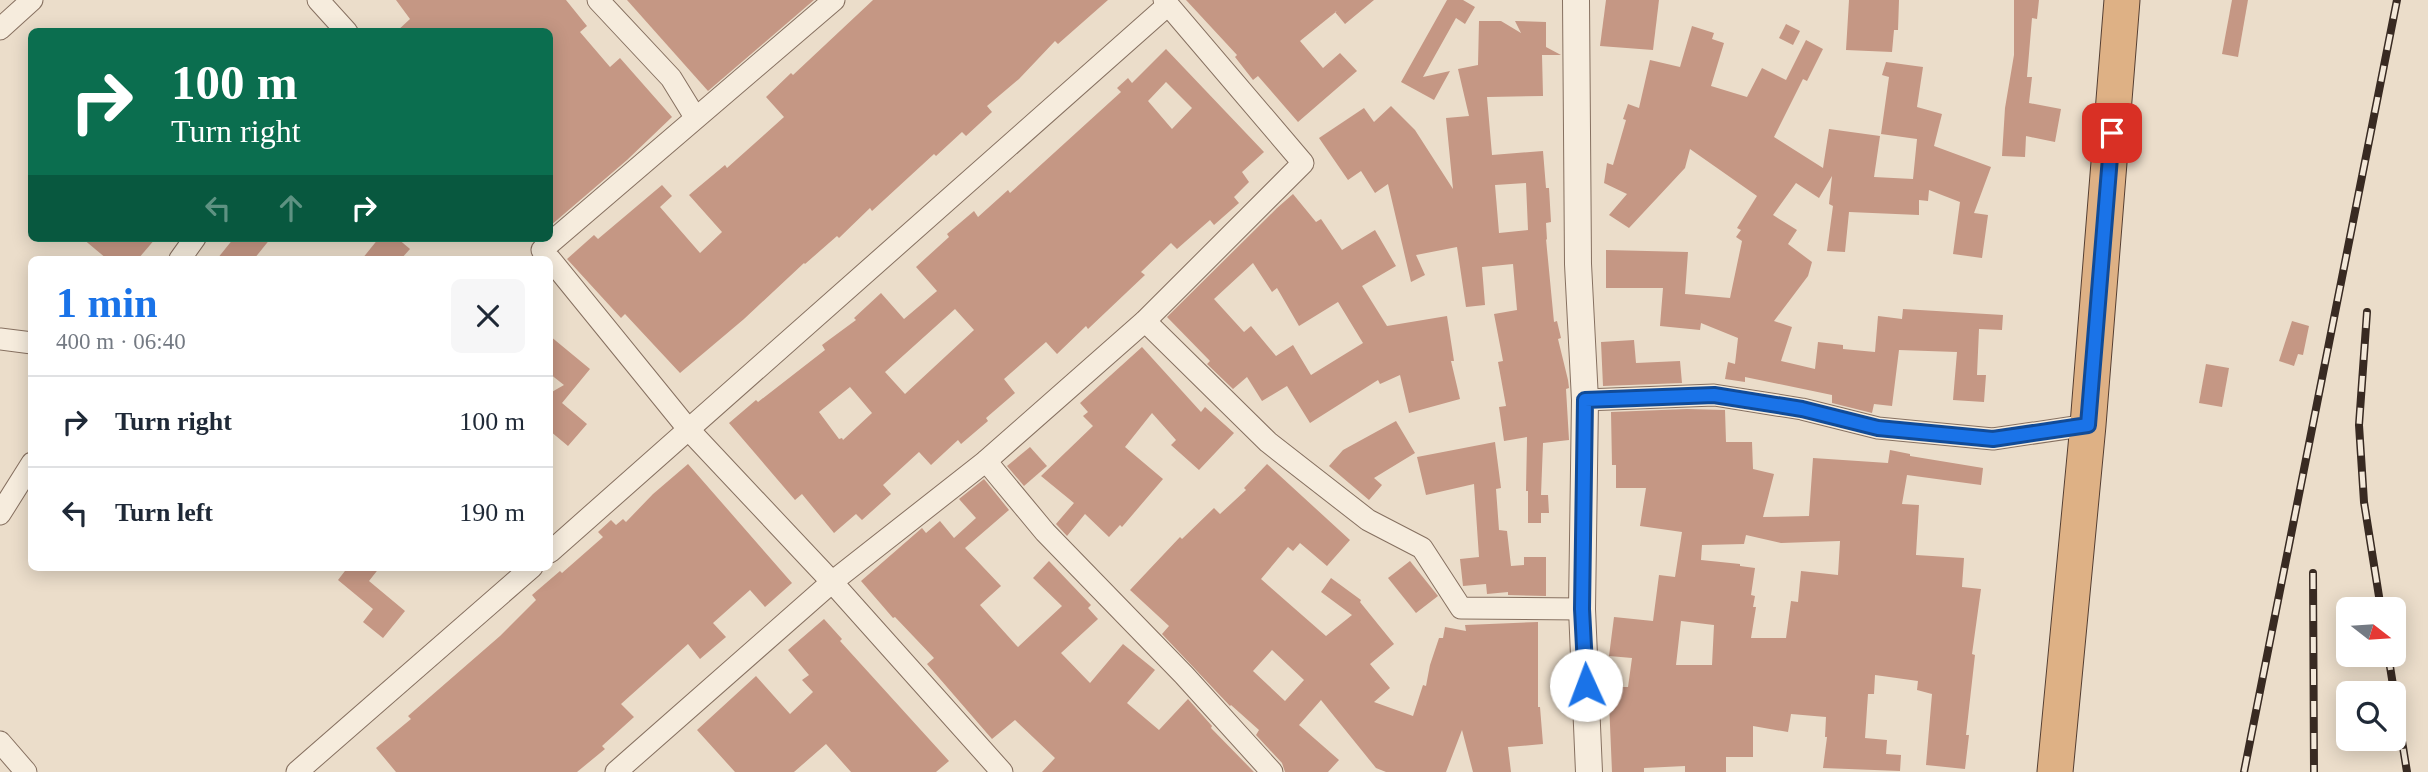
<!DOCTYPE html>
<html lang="en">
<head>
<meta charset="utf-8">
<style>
	:root { --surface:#fff; --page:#f6f6f7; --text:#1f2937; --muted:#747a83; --line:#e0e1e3; --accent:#1a73e8 }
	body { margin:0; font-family:Georgia,serif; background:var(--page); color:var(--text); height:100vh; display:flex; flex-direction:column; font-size:26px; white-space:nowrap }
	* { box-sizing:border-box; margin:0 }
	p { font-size:23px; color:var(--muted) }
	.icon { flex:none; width:38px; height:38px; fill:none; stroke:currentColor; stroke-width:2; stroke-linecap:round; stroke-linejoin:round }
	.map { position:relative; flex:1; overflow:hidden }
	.side { position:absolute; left:28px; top:256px; width:525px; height:315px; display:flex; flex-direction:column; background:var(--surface); border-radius:10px; box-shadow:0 4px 18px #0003 }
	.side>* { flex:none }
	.guide { position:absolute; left:28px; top:28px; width:525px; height:214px; border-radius:10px; box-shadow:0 4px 18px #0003; background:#0b6e4f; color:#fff; overflow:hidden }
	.needle { width:46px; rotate:107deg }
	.controls { position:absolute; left:2336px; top:597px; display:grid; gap:14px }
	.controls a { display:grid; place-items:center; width:70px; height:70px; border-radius:10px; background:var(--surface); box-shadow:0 4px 18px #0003; font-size:35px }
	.pin { position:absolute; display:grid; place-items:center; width:60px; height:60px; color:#fff; margin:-30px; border-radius:14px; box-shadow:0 4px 10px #0006 }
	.me { position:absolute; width:77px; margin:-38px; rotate:358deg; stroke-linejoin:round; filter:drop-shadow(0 0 5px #0008) }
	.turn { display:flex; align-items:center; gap:24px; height:147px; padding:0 28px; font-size:32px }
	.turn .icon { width:91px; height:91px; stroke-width:2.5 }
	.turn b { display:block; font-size:49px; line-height:60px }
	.lanes { display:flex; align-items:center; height:66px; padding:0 28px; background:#0003; justify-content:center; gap:35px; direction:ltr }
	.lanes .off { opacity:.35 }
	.round { display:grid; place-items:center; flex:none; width:74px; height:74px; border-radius:10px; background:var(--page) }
	.head { display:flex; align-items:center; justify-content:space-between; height:119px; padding:0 28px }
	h1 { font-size:42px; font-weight:700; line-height:52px; color:var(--accent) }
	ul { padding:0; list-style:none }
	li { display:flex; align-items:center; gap:21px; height:91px; padding:0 28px; border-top:2px solid var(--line) }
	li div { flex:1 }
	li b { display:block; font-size:26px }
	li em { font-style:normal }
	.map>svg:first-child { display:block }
	.building { fill:#c59784; fill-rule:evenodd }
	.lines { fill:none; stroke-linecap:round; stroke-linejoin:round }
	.minor-casing { stroke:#867060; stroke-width:23 }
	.tertiary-casing { stroke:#867060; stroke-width:28 }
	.trunk-casing { stroke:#553f33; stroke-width:37 }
	.minor { stroke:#f6ecdd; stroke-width:21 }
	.tertiary { stroke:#f6ecdd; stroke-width:26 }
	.trunk { stroke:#deb185; stroke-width:35 }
	.rail-casing { stroke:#382a22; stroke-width:8 }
	.rail { stroke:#f3e8d9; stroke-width:5; stroke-dasharray:16; stroke-linecap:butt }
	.route-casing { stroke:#114b97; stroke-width:18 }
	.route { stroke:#1a73e8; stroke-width:12 }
</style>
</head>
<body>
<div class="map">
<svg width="2428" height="772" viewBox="0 0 2428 772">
	<rect width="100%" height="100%" fill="#ebddca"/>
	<g class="building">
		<path d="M396,0h170l21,26 -7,6 30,35 10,-9 52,59 -45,43 -77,66v-194h-154l14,-13z"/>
		<path d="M627,0h187l-106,91z"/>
		<path d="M873,0h235l-50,44 -3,-3 -36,38 -32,27 5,6 -26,24 -4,-4 -26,24 -2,-2 -62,57 -2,-3 -31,30 -2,-2 -32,28 -1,-1 -60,56 -64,54 -55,-59 -4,4 -54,-59 27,-24 4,4 64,-54 10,11 -12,11 40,46 22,-21 -33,-37 36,-30 2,3 57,-51 -18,-20 25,-24 2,2z"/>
		<path d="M1186,0h188l-29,24 -10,-12 2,-1 -37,30 23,27 17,-15 17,18 -59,51 -40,-46 -5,4 -18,-23 2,-2z"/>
		<path d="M1447,0h16l12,7 -10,17 -9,-6 -33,59 27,-6 -16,29 -33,-18z"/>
		<path d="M1606,0h53l-6,50 -53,-4z"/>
		<path d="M1849,0h50l-1,30h-4l-2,22 -46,-2z"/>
		<path d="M2014,0h25l-2,19 -5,-1 -5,59h5l-3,26 32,6 -6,33 -29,-6 -1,21 -23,-1 3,-48 9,-53z"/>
		<path d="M2232,0h16l-10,57 -16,-3z"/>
		<path d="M1479,21h22l20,12 -6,-12 31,1v25l15,8h-19l1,41 -56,1 5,58 51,-4 3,37h3l2,34 -5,1 1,17 -1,-1 8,83 3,-1 4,17 -3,1 10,41 1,8 -3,1 3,51 -26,3 -2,52h7l1,18h-8v10h-13v-32h-2l1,-54 -23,4 -5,-34 7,-1 -8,-44 5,-1 -9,-47 23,-4 -4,-46 -31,3 3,38 -19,2 -9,-60 -41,8 9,20 -14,7 -23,-98 -13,9 -14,-22 -13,9 -29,-42 45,-30 10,14 17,-16 24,24 38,59 -7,-71 23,-2 -11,-47 20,-4zM1526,183l2,47 -29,3 -4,-48z"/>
		<path d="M1786,24l14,7 -7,14 -14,-7z"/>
		<path d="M1692,26l22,7 -2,6 12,4 -13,43 36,11 15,-29 24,12 20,-40 17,9 -16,32 -4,-2 -29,58 49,31 6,-39 51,7 -6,41 39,2 4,-40 -36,-5 8,-57 -7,-2 4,-13 37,5 -6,40 25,7 -8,32 57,21 -17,46 14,2 -6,43 -29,-4 7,-52 -31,-12 -1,11 -9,-1v15l-70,-3 -4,40 -18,-1 6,-45 -4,-2 3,-28 -13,22 -23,-15 -23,32 24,15 -9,14 24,18 -4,14 -34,45 18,6 -11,34 34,8 3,-27 25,3v4l32,3 3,-36 24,3 1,-10 100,6 -1,15 -23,-1 -2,46h9l-2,27 -31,-2 4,-48 -58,-2 -7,56 -18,-2 -2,9 -40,-10v-8l-87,-18v5l-20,-3 3,-17 7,2 3,-26 -37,-15 -1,7 -40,-4 3,-38h-57v-38l82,2 -3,42 45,4 12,-57 -6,-4 5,-7 -4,-2 20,-32 -67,-47 -5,19 -56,60 -20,-13 18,-21 -23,-11 3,-20 6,2 13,-45 -3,-1 5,-15 11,4 11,-48 30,7z"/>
		<path d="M1166,49l98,103 -22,20 7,10 -15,15 5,6 -25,22 -4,-5 -33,29 -6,-6 -30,29 4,3 -57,54 -2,-3 -29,28 -11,-12 -42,37 11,14 -29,25 2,3 -27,23 -3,-4 -27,25 -12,-13 -36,33 8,9 -29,26 -6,-6 -22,19 -32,-39 -7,6 -66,-77 27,-23 2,2 67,-52 -3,-5 34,-25 -2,-2 27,-25 23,26 33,-28 -21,-24 33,-30 -2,-3 27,-23 4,6 30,-27 2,3 111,-101 -4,-4 11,-10 4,5zM1166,82l26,26 -20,21 -24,-28zM955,309l19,21 -69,64 -20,-22zM850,387l22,26 -29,27 -1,-2 -3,1 -20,-27z"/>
		<path d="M1293,194l23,28 5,-3 21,31 33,-20 21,36 -34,20 25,40 60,-10 7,45h-3l9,38 -51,14 -9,-38 -20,9 -2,-4 -68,43 -23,-37 -25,15 -15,-24 -14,12 -26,-25 3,-3 -43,-44 110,-109zM1253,263l19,29 5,-4 22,38 39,-24 25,41 -52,32 -18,-30 -17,11 -25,-30 -7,6 -30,-33z"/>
		<path d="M82,238h74l-18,21h-31z"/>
		<path d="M234,238h37l-17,21h-37z"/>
		<path d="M379,238h18l13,11 -9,10h-39z"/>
		<path d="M2292,321l17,5 -6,29 -5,-1 -4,12 -15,-5z"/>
		<path d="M550,336l40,33 -28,34 25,21 -19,22 -18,-15v-38l14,-8 -14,-11z"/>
		<path d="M1634,340l2,23 44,-2 2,22 -79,3 -2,-44z"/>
		<path d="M1142,347l59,65 4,-5 29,26 -35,37 -28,-25 5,-5 -24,-27 -27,34 38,32 -41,48 -2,-2 -11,12 -24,-23 -18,22 -11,-12 18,-21 -33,-27 52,-50 -10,-10 5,-4 -8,-9z"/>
		<path d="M2206,364l23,4 -7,39 -23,-4z"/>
		<path d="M1687,409l38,1 1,32h26l1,27 21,5 -11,43 46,-1 4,-58 75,5 2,-13 20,4v2l73,12 -2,17 -74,-10 -5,29 17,1 -3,50 48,3 -2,29 19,2 -9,65 3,1 -9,80h3l-4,34 -39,-4 6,-71 -15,-4 1,-9 -43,-6 -1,19h-6l-3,44 22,2 -1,14 15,1 -1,16 -77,-3 4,-31h-2l1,-20 -35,-3 -3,18 -35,-6v31h-27v15h-41v-6l-41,2v4h-32l-3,-70 7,1v-16h12l4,-29 -23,-2 5,-39 39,4 6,-46 16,2 7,-45 -42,-6 6,-38h-30v-23h-4l-1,-53zM1746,535l35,8 59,-2 -2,34 -37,-4 -3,31 -7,-1 -5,37h-35l5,-31h-3l2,-11 -4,-1 4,-27 -15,-2v-2l-39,-4 1,-15 42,-1zM1681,621l33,4 -2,40h-36z"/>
		<path d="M1396,421l19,32 -41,25 8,7 -13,15 -40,-34 14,-16z"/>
		<path d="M1495,442l6,46 -5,1 3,41 8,1 4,35 13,-1v-8h22v39l-38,-1v-3l-21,2 -1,-10 -23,2 -3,-27 19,-2 -5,-73 -48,11 -9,-38z"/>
		<path d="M1030,447l17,19 -23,20 -17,-20z"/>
		<path d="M688,464l104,119 -27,24 -15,-17 -37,33 13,14 -26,22 -12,-15 -67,60 13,13 -32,29 3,3 -28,23h-181l-20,-24 35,-29 -3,-3 92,-80 36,-36 -4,-5 28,-24 2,2 41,-36 -5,-5 13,-12 5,5 7,-6 3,3 27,-28z"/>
		<path d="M1267,464l83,76 -23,26 -27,-23 -7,8 -5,-4 -27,32 65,57 26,-21 -31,-23 10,-14 30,22 -1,2 34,42 -24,20 20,24 -16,14 39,14 10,-31 3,1 4,-21 9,-27h4l2,-11 21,4 -1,-6 73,-3v85h2l3,37 -35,3 3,25h-38l-11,-42 -16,42h-60l-10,-4 -55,-68 -22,25 40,35 -11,12h-43l-3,-9 -26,-28 3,-5 -28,-25 -1,1 -68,-72 7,-8 -39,-36 50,-53 2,2 32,-31 6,6 26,-24 -2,-2zM1272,650l32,30 -19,21 -32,-30z"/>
		<path d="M984,479l25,31 -44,38 36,38 -21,19 36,40 2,2 44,-41 -29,-28 16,-17 42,44 -3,3 10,11 -37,34 29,30 33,-39 32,26 -28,33 32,27 29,-31 24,27 -1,2 43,44h-212l13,-14 -40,-38 -23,19 -65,-75 7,-6 -39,-41 -2,1 -32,-37 61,-53 4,5 14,-12 14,17 22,-20 -17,-19z"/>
		<path d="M1410,561l28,35 -22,17 -28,-35z"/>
		<path d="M348,567h32l-11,14 36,30 -22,27 -20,-16 10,-13 -35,-29z"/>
		<path d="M824,619l18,20 -2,2 109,120 -13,11h-85l-25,-28 -32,28h-59l-38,-42 59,-54 34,38 23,-22 -11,-12 7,-5 -21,-25z"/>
	</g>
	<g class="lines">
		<g class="minor-casing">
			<g id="minor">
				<path d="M318,0l29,32"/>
				<path d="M598,0l73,78 24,39"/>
				<path d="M0,29l32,-29"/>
				<path d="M542,250l292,-250"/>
				<path d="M180,259l15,-21"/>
				<path d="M550,259l139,171 143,152 170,190"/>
				<path d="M1145,321l123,121 100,78 54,28 39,60 121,1"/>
				<path d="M0,339l32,4"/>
				<path d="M1585,400l129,-5 88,14 76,19 115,11 95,-14"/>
				<path d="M986,461l59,71 139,143 88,97"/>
				<path d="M0,514l32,-51"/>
				<path d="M550,552l618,-547"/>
				<path d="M0,742l26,30"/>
				<path d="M297,772l235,-205"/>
				<path d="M616,772l216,-190 154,-121 159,-140 158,-158 -139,-163"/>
			</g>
		</g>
		<g class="tertiary-casing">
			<path id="tertiary" d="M1576,0l2,264 7,136 -3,209 7,163"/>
		</g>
		<g class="trunk-casing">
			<path id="trunk" d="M2055,772l33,-347 34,-425"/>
		</g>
		<use href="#minor" class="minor"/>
		<use href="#tertiary" class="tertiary"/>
		<use href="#trunk" class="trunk"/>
		<g class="rail-casing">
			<g id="rail">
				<path d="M2367,312l-8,113 5,77 17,107"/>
				<path d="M2313,573l1,199"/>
				<path d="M2388,654l19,118"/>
				<path d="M2244,772l153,-772"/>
			</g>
		</g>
		<use href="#rail" class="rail"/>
	</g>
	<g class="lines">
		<g class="route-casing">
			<path id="route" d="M1586,685l-4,-76 3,-209 129,-5 88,14 76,19 115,11 95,-14 24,-292"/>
		</g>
		<use href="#route" class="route"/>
	</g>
</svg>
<div class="controls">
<a><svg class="needle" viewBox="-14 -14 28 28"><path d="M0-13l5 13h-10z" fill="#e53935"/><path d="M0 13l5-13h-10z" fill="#747a83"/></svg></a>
<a><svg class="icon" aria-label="search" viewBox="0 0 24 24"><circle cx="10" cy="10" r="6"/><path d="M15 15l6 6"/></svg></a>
</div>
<div class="pin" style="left:2112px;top:133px;background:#d93025"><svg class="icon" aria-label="arrive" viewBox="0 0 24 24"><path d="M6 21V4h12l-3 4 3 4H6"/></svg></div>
<svg class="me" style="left:1586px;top:685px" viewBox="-20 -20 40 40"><circle r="19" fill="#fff"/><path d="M0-13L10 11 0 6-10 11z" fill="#1a73e8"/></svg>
<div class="guide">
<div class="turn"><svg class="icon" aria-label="right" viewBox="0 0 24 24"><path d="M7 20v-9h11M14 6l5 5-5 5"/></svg><div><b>100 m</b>Turn right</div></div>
<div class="lanes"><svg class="icon off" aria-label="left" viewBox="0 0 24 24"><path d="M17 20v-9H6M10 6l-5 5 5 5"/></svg><svg class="icon off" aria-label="ahead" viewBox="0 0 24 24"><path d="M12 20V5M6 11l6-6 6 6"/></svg><svg class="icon" aria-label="right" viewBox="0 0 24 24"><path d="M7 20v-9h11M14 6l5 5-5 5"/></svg></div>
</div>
<section class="side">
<div class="head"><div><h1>1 min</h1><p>400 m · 06:40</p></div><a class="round"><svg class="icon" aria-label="close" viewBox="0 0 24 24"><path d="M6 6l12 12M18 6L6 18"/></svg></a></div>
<ul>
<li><svg class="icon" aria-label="right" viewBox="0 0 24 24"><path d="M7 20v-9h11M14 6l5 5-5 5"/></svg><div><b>Turn right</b></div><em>100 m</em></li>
<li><svg class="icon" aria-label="left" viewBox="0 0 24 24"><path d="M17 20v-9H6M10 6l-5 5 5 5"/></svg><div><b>Turn left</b></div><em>190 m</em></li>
</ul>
</section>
</div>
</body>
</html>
